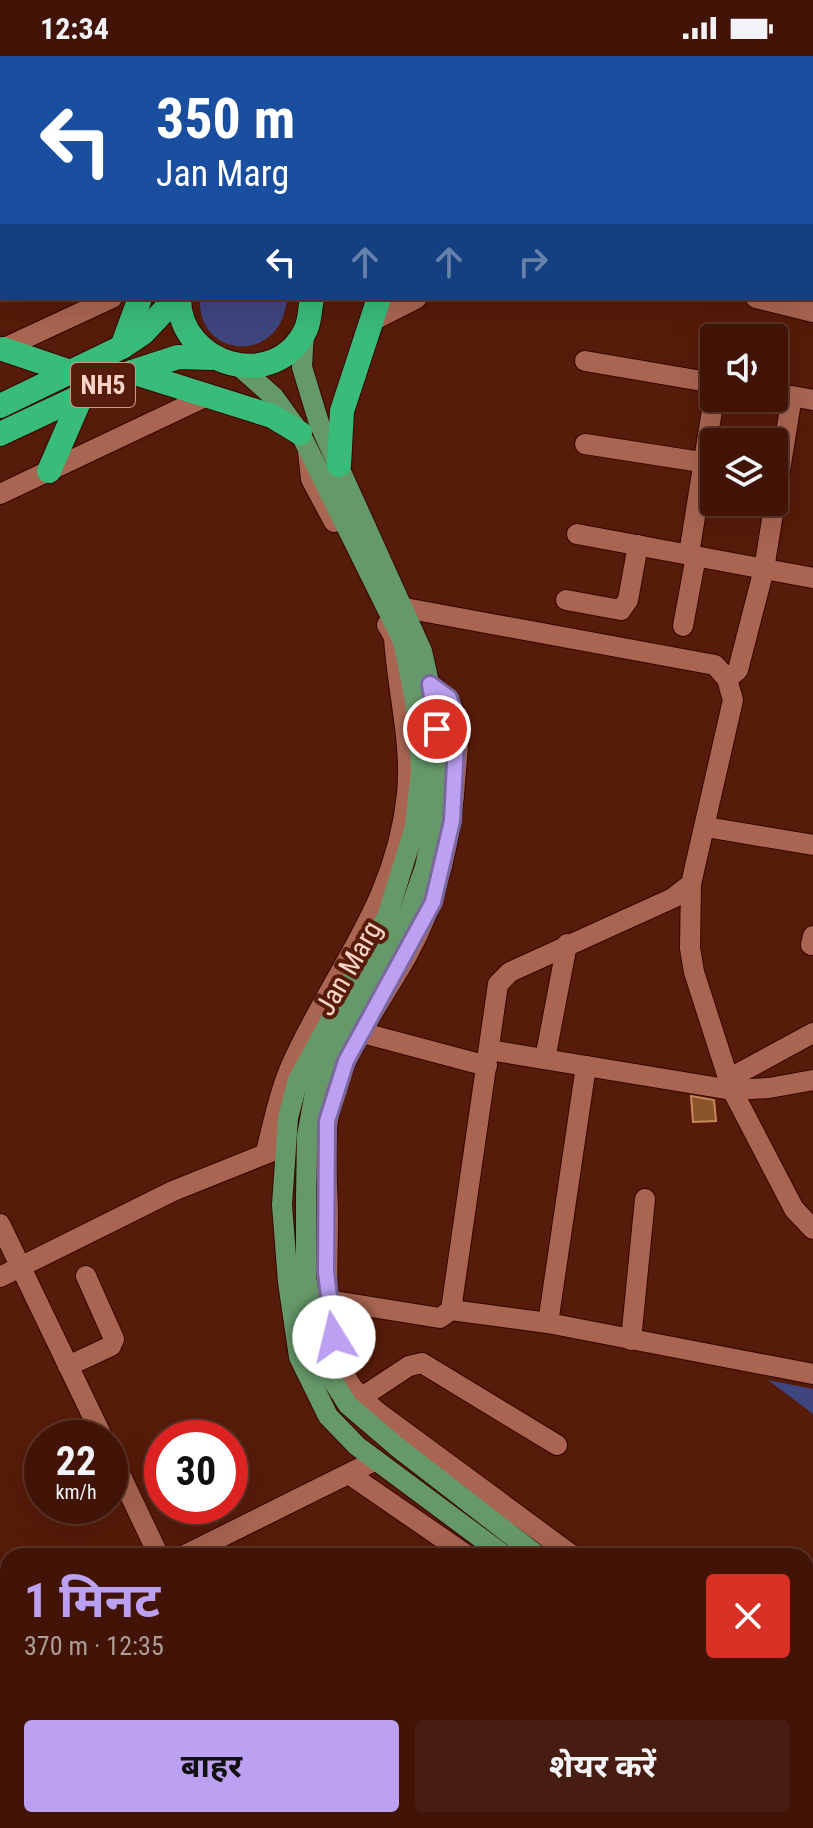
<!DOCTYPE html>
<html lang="hi">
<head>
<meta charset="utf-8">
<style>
	:root { --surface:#411407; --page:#481d11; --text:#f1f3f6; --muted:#ae9e9b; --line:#5a3328; --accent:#bca0f2 }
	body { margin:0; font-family:"Roboto Condensed","Noto Sans Devanagari",sans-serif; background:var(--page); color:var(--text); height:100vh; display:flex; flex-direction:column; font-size:30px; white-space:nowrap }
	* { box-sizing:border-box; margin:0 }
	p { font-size:26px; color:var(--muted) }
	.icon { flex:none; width:44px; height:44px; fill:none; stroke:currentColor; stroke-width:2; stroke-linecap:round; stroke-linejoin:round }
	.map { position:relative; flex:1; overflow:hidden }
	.sheet { position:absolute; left:0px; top:1492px; width:814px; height:280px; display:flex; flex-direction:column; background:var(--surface); border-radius:24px 24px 0 0; box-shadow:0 8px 32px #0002,0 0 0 2px var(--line) }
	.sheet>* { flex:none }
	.guide { position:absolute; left:0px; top:0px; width:814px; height:244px; box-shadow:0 8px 32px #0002,0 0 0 2px var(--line); background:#1a4fa0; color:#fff; overflow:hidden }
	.controls { position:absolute; left:700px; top:268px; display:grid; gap:16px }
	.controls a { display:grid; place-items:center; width:88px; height:88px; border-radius:8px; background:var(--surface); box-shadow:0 8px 32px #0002,0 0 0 2px var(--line); font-size:40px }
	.speed { position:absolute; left:24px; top:1364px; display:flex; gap:16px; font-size:40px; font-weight:700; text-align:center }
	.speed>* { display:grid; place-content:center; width:104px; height:104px; border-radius:50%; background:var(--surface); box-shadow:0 8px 32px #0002,0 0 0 2px var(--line); line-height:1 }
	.speed small { font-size:20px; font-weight:400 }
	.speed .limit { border:12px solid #d22; background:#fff; color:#111 }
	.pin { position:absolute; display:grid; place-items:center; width:68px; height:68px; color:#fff; margin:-34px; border:4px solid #fff; border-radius:50%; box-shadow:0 2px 8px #0007 }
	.me { position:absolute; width:88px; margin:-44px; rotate:351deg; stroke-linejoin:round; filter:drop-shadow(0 0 6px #0008) }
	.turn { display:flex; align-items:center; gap:28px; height:168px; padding:0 24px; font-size:36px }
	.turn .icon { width:104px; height:104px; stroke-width:2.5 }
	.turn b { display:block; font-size:56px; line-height:68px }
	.lanes { display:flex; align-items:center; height:76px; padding:0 24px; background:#0003; justify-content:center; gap:40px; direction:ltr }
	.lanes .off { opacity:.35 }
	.round { display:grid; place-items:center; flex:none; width:84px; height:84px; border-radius:8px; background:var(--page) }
	.head { display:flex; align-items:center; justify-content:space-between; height:136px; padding:0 24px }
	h1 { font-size:48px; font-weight:700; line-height:60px; color:var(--accent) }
	.primary-button { display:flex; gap:16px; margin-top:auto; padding:16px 24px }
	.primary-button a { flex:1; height:92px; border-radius:8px; background:var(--accent); color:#111; font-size:32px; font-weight:700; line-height:92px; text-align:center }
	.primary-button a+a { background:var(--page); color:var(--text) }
	.status { display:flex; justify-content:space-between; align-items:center; height:56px; padding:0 40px; background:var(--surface); direction:ltr }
	.status svg { height:22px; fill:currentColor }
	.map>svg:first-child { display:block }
	.green { fill:#3f457f }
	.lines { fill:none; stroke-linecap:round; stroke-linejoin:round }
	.stream { stroke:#154f5d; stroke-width:4 }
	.building { fill:#8b5529; stroke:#c3895d; stroke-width:2 }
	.minor-casing { stroke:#340700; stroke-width:22 }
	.major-casing { stroke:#340700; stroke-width:22 }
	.highway-casing { stroke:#340700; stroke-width:26 }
	.minor { stroke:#a96551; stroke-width:20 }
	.major { stroke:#66996a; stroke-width:20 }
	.highway { stroke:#39bb7a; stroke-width:24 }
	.route-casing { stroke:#7a689d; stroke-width:20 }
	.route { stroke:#bca0f2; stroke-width:14 }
	.labels { text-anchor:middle; stroke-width:8; stroke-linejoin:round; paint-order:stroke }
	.shield { fill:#571b09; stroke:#ca9c8f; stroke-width:2 }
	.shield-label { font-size:26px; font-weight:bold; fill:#fbd4c9 }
	.street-label { font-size:28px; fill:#fbd4c9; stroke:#571b09 }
</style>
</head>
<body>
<div class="status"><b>12:34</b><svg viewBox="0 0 49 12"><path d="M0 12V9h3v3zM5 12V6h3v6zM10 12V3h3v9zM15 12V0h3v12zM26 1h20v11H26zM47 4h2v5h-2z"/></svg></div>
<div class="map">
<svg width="813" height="1772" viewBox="0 0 813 1772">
	<rect width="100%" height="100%" fill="#571b09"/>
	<g class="green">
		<path d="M200,242h87c-5,68 -91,61 -87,0z"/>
		<path d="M768,1324l45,9v25z"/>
		<path d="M813,1621v84l-7,-7v-68z"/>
	</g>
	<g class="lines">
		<path class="stream" d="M766,1772l12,-8"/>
	</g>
	<path class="building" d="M691,1040l23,4 2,21 -23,1z"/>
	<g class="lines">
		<g class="minor-casing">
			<g id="minor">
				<path d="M37,2l5,-2"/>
				<path d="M597,2l4,-2"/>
				<path d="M0,20l2,-1"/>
				<path d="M812,46h1"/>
				<path d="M756,242l57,14"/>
				<path d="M370,266l47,-24"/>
				<path d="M0,294l112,-52"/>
				<path d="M585,305l129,22"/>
				<path d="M585,388l129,20"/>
				<path d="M308,396l3,27 23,43"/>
				<path d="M0,438l207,-98"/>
				<path d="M577,478l236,44"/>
				<path d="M689,498l25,-156"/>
				<path d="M566,544l55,10 7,-10 10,-55"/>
				<path d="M389,554l16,-2 310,57 12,14 6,21 -42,184 -18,14 -163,74 -12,12 -47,326 97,13 265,51"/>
				<path d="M683,570l13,-70"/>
				<path d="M727,623l11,-9 26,-101 28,-173 21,4"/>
				<path d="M430,628c34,23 29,49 26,86 -4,66 -17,128 -49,186 -26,46 -59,89 -74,140 -11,38 -6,75 -5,115 1,55 -9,123 22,173 6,9 17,18 25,26l198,146"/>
				<path d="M706,771l107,18"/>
				<path d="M811,889l2,-9"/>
				<path d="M348,973l139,37"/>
				<path d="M489,994l243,40 -38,-118 -4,-24 1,-64"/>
				<path d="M545,1003l22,-115"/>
				<path d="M728,1023l85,-46"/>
				<path d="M813,1024l-44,8 -37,2 62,119 19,20"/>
				<path d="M266,1096c8,-32 14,-63 28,-93 43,-93 102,-157 113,-265 5,-54 -10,-104 -13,-157l-7,-12"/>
				<path d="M0,1168l103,214"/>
				<path d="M0,1221l173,-86 105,-42"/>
				<path d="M328,1244l112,18 11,-8"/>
				<path d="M548,1267l38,-257"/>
				<path d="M631,1284l14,-141"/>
				<path d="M68,1310l43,-20 3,-7 -28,-63"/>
				<path d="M362,1341l47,-31 13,-3 135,82"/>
				<path d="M110,1397l49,103"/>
				<path d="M349,1418l119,82"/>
				<path d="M183,1500l193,-96"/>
				<path d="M0,1586l8,-4"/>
			</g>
		</g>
		<g class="major-casing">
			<g id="major">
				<path d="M107,0l1,2"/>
				<path d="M141,0l1,2"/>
				<path d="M304,276l-2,35 17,56 103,228 11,50 7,57 -4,56 -11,53 -20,57 -60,104 -29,59 -9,49 -1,62v77l7,57 11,35 24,38 48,41 142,110"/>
				<path d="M240,311l34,30 26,36 103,208 12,59 6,70 -6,57 -28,90 -89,163 -10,38 -6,87 6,77 11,75 29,59 29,30 148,110"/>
				<path d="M806,1742l7,7"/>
				<path d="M803,1764l8,8"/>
			</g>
		</g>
		<g class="highway-casing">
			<g id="highway">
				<path d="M714,2l4,-2"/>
				<path d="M775,2l5,-2"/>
				<path d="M179,242c0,68 97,96 127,31 4,-9 4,-21 6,-31"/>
				<path d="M122,291l18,-49"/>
				<path d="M3,293l68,23"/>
				<path d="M132,316l140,44 28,17"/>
				<path d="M0,350l122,-59 21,-14 33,-35"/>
				<path d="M0,378l132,-62 46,-15 34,1"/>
				<path d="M339,409l3,-54 37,-113"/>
				<path d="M49,415l33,-76"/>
			</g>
		</g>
		<use href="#minor" class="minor"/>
		<use href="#major" class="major"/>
		<use href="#highway" class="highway"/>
	</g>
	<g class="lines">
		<g class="route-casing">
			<path id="route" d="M334,1281l-8,-65 1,-151 19,-60 87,-159 19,-81 5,-97 -8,-26 -19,-14 7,45"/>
		</g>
		<use href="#route" class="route"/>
	</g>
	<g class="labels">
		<rect class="shield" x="71" y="307" width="64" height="44" rx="6"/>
		<g class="shield-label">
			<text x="103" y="338">NH5</text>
		</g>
		<g class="street-label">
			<text transform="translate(348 912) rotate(-60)" y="10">Jan Marg</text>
		</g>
	</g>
</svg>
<div class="controls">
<a><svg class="icon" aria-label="sound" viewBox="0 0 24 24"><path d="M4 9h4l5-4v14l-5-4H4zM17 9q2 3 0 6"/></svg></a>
<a><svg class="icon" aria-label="layers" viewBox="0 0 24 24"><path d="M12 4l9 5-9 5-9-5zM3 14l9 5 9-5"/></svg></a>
</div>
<div class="speed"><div>22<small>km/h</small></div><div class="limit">30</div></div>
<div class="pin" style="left:437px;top:673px;background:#d93025"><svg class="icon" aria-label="arrive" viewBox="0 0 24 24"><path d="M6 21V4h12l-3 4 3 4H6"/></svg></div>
<svg class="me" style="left:334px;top:1281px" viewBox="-20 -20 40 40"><circle r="19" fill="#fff"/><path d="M0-13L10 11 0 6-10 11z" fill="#bca0f2"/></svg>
<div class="guide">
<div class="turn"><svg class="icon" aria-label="left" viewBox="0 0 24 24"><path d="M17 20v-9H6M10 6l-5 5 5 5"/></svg><div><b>350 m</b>Jan Marg</div></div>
<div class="lanes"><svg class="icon" aria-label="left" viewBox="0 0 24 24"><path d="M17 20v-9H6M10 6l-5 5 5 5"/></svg><svg class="icon off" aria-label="ahead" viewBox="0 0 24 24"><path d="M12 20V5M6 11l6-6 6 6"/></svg><svg class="icon off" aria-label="ahead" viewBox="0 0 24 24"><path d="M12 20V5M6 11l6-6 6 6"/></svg><svg class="icon off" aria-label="right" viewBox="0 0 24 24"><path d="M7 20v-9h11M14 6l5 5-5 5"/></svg></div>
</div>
<section class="sheet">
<div class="head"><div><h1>1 मिनट</h1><p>370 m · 12:35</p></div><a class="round" style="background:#d93025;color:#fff"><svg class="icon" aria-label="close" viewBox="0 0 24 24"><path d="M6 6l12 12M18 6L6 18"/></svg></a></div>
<div class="primary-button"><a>बाहर</a><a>शेयर करें</a></div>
</section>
</div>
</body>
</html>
